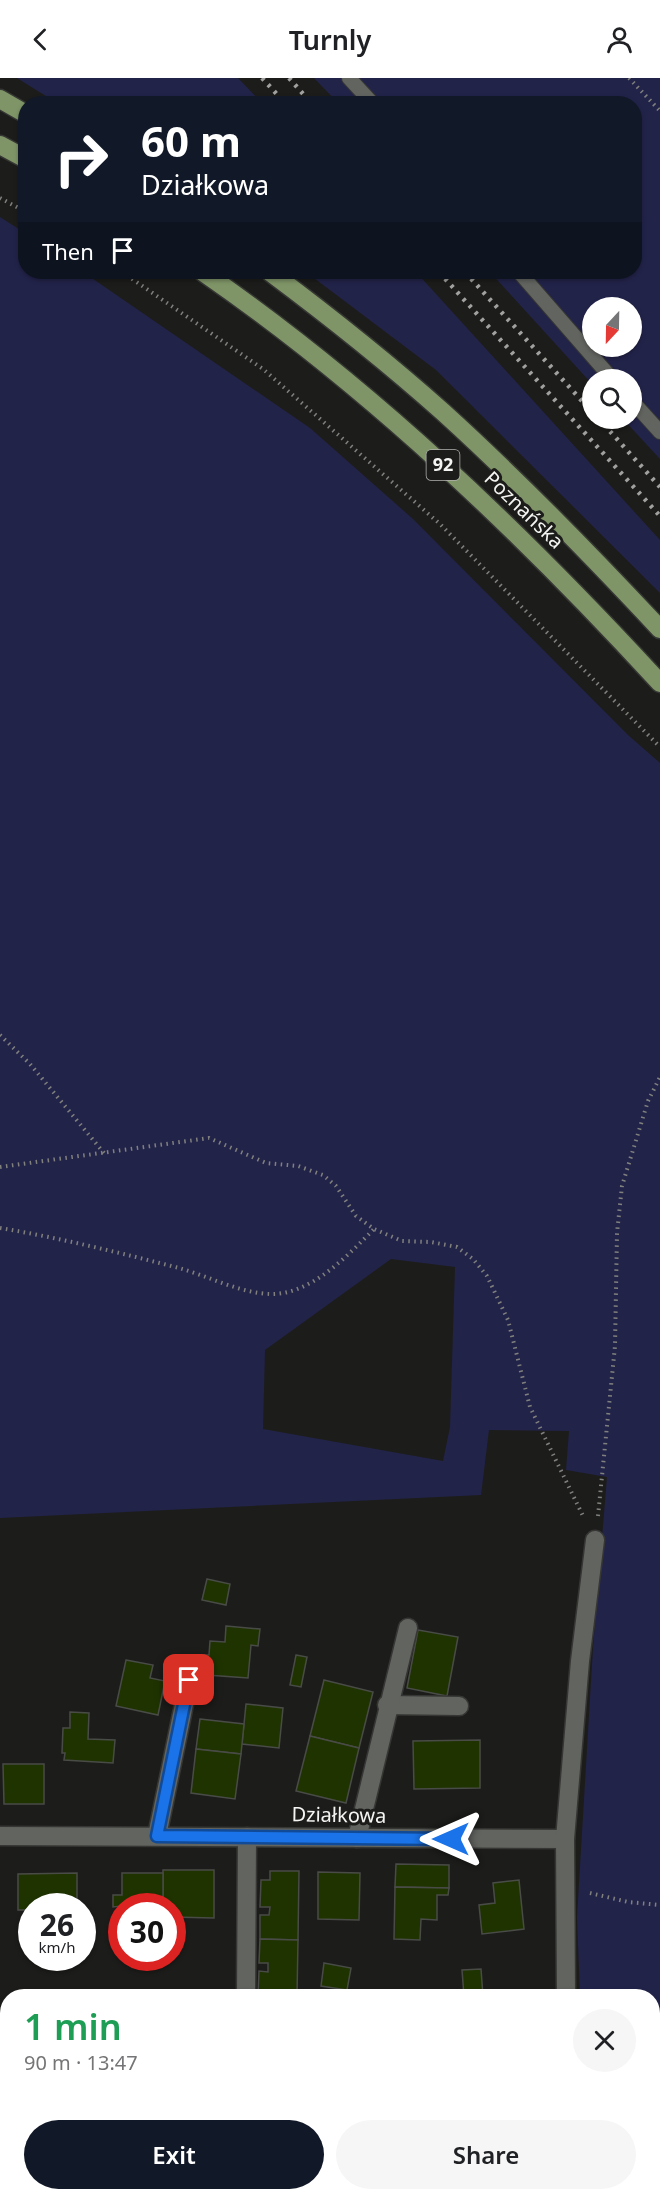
<!DOCTYPE html>
<html lang="en">
<head>
<meta charset="utf-8">
<style>
	:root { --surface:#fff; --page:#f6f6f6; --text:#202124; --muted:#757577; --accent:#111827 }
	body { margin:0; font-family:"Noto Sans",sans-serif; background:var(--page); color:var(--text); height:100vh; display:flex; flex-direction:column; font-size:22px; white-space:nowrap }
	* { box-sizing:border-box; margin:0 }
	p { font-size:20px; color:var(--muted) }
	.icon { flex:none; width:33px; height:33px; fill:none; stroke:currentColor; stroke-width:2; stroke-linecap:round; stroke-linejoin:round }
	.map { position:relative; flex:1; overflow:hidden }
	.panel { position:absolute; left:0px; top:1911px; width:660px; height:212px; display:flex; flex-direction:column; background:var(--surface); border-radius:24px 24px 0 0; box-shadow:0 2px 4px #0004 }
	.panel>* { flex:none }
	.guide { position:absolute; left:18px; top:18px; width:624px; height:183px; border-radius:24px; box-shadow:0 2px 4px #0004; background:#111827; color:#fff; overflow:hidden }
	.needle { width:39px; rotate:202deg }
	.buttons { position:absolute; left:582px; top:219px; display:grid; gap:12px }
	.buttons a { display:grid; place-items:center; width:60px; height:60px; border-radius:50%; background:var(--surface); box-shadow:0 2px 4px #0004; font-size:30px }
	.speed { position:absolute; left:18px; top:1815px; display:flex; gap:12px; font-size:30px; font-weight:700; text-align:center }
	.speed>* { display:grid; place-content:center; width:78px; height:78px; border-radius:50%; background:var(--surface); box-shadow:0 2px 4px #0004; line-height:1 }
	.speed small { font-size:15px; font-weight:400 }
	.speed .limit { border:9px solid #d22; background:#fff; color:#111 }
	.pin { position:absolute; display:grid; place-items:center; width:51px; height:51px; color:#fff; margin:-26px; border-radius:12px; box-shadow:0 3px 9px #0006 }
	.me { position:absolute; width:66px; margin:-33px; rotate:270deg; stroke-linejoin:round; filter:drop-shadow(0 0 4px #0008) }
	.turn { display:flex; align-items:center; gap:21px; height:126px; padding:0 24px; font-size:27px }
	.turn .icon { width:78px; height:78px; stroke-width:2.5 }
	.turn b { display:block; font-size:42px; line-height:51px }
	.then { display:flex; align-items:center; height:57px; padding:0 24px; background:#0003; gap:12px; font-size:22px }
	.round { display:grid; place-items:center; flex:none; width:63px; height:63px; border-radius:32px; background:var(--page) }
	.overview { display:flex; align-items:center; justify-content:space-between; height:102px; padding:0 24px }
	h1 { font-size:36px; font-weight:600; line-height:45px; color:#1e9e55 }
	.action { display:flex; gap:12px; margin-top:auto; padding:12px 24px }
	.action a { flex:1; height:69px; border-radius:36px; background:var(--accent); color:#fff; font-size:24px; font-weight:600; line-height:69px; text-align:center }
	.action a+a { background:var(--page); color:var(--text) }
	header { display:flex; justify-content:space-between; align-items:center; height:78px; padding:0 24px; background:var(--surface); font-size:27px; font-weight:600 }
	.map>svg:first-child { display:block }
	.green { fill:#222349; fill-rule:evenodd }
	.building { fill:#1f3300; stroke:#494b47; stroke-width:1.5 }
	.lines { fill:none; stroke-linecap:round; stroke-linejoin:round }
	.service-casing { stroke:#363734; stroke-width:16 }
	.minor-casing { stroke:#363734; stroke-width:21 }
	.primary-casing { stroke:#363734; stroke-width:21 }
	.path { stroke:#80817e; stroke-width:4; stroke-dasharray:1.5 4.5; stroke-linecap:butt }
	.service { stroke:#626460; stroke-width:14 }
	.minor { stroke:#626460; stroke-width:18 }
	.primary { stroke:#7f9567; stroke-width:18 }
	.rail { stroke:#a1a29f; stroke-width:4.5; stroke-dasharray:3 6; stroke-linecap:butt }
	.route-casing { stroke:#114b97; stroke-width:15 }
	.route { stroke:#1a73e8; stroke-width:10 }
	.labels { text-anchor:middle; stroke-width:6; stroke-linejoin:round; paint-order:stroke }
	.shield { fill:#1c1d1a; stroke:#b3b4b1; stroke-width:1.5 }
	.shield-label { font-size:18px; font-weight:bold; fill:#f4f5f2 }
	.street-label { font-size:20px; fill:#f4f5f2; stroke:#1c1d1a }
</style>
</head>
<body>
<header><svg class="icon" aria-label="back" viewBox="0 0 24 24"><path d="M15 5l-7 7 7 7"/></svg>Turnly<svg class="icon" aria-label="person" viewBox="0 0 24 24"><circle cx="12" cy="8" r="4"/><path d="M4 21q1-7 8-7t8 7"/></svg></header>
<div class="map">
<svg width="660" height="2122" viewBox="0 0 660 2122">
	<rect width="100%" height="100%" fill="#1c1d1a"/>
	<g class="green">
		<path d="M17,0h221l24,25h-205z"/>
		<path d="M314,0h346v381l-37,-40 9,-1v-38h-40v4l-102,-112h144v-168l-296,-1zM592,230h40v38h-40z"/>
		<path d="M0,139l25,16 1,39h57l227,156 103,91 215,216 32,28v1326l-7,5 -1,-98h-72l-3,-79 16,-269 14,-171 -41,-7 3,-39 -80,-1 -8,65 -481,23zM391,1181l64,8 -5,160 -7,34 -180,-32 2,-79z"/>
		<path d="M306,194h110l244,268v53l-224,-223z"/>
	</g>
	<g class="building">
		<path d="M207,1501l23,5 -4,21 -24,-5z"/>
		<path d="M226,1548l34,3 -2,17 -7,-1 -3,33 -41,-3 1,-7 -6,-1 1,-12h6l1,-14 15,1z"/>
		<path d="M418,1552l40,7 -11,59 -40,-8z"/>
		<path d="M296,1577l11,2 -6,30 -11,-2z"/>
		<path d="M126,1582l27,5 -3,13 15,3 -7,34 -42,-9z"/>
		<path d="M324,1602l49,12 -14,56 -49,-12z"/>
		<path d="M246,1626l37,4 -4,40 -37,-4z"/>
		<path d="M70,1634l19,1 -1,26 27,1 -2,23 -49,-3 1,-7h-3l1,-25h7z"/>
		<path d="M200,1641l44,5 -3,30 -45,-5z"/>
		<path d="M310,1658l49,12 -13,55 -50,-12z"/>
		<path d="M480,1662v48l-66,1 -1,-48z"/>
		<path d="M196,1671l45,5 -6,45 -44,-6z"/>
		<path d="M3,1686h41v40h-40z"/>
		<path d="M396,1786l53,1v23l-54,-1z"/>
		<path d="M163,1792h51v48l-42,-1v-11h-9z"/>
		<path d="M270,1793h29l-1,69 -38,-1v-24h9l1,-8h-10l1,-27h9z"/>
		<path d="M318,1794l42,1 -1,47 -41,-1z"/>
		<path d="M77,1795v33h-45v4h-14v-36z"/>
		<path d="M122,1795h41v33h-41l-1,19v-19l-8,1v-12h9z"/>
		<path d="M519,1802l5,49 -42,5 -3,-29 16,-2 -2,-20z"/>
		<path d="M395,1809l54,1 -1,7h-11v25l-16,-1 -1,21 -26,-1z"/>
		<path d="M260,1861l38,1 -1,56h-39l1,-25 9,1v-9h-9z"/>
		<path d="M324,1885l27,5 -4,22 -26,-4z"/>
		<path d="M481,1891l2,27h-19l-2,-26z"/>
		<path d="M67,2115h39l-3,7h-30l-7,-4z"/>
	</g>
	<g class="lines">
		<g class="service-casing">
			<g id="service">
				<path d="M349,0l24,26"/>
				<path d="M519,194l94,108"/>
				<path d="M632,323l28,31"/>
			</g>
		</g>
		<g class="minor-casing">
			<g id="minor">
				<path d="M387,1627l72,1"/>
				<path d="M0,1758l565,3"/>
				<path d="M157,1758l32,-156"/>
				<path d="M357,1760l51,-210"/>
				<path d="M246,1918l1,-159"/>
				<path d="M566,1918l-1,-157 15,-178 15,-121"/>
				<path d="M0,2035l8,2"/>
				<path d="M386,2115l22,7"/>
				<path d="M570,2115v7"/>
			</g>
		</g>
		<g class="primary-casing">
			<g id="primary">
				<path d="M0,21l26,15"/>
				<path d="M0,67l26,14"/>
				<path d="M203,194c169,117 318,260 457,411"/>
				<path d="M270,194c59,44 118,91 173,140 76,69 147,142 217,217"/>
			</g>
		</g>
		<g class="path">
			<path d="M629,0l31,33"/>
			<path d="M0,120l26,14"/>
			<path d="M122,194l141,97 177,155 220,223"/>
			<path d="M0,957l30,29 74,89"/>
			<path d="M0,1089l209,-29 57,25 32,3 25,9 13,11 20,30 18,13 28,12 29,1 26,5 16,12 14,17 21,44 22,87 54,111"/>
			<path d="M0,1150c60,10 121,25 179,40 29,8 63,26 93,26 40,0 76,-39 102,-65"/>
			<path d="M598,1438l17,-170 2,-113 5,-47 26,-85 12,-24"/>
			<path d="M590,1815l38,9 32,3"/>
		</g>
		<use href="#service" class="service"/>
		<use href="#minor" class="minor"/>
		<use href="#primary" class="primary"/>
		<g class="rail">
			<path d="M262,0l24,26"/>
			<path d="M289,0l23,26"/>
			<path d="M439,194l221,244"/>
			<path d="M465,194l127,140"/>
			<path d="M598,340l62,69"/>
		</g>
	</g>
	<g class="lines">
		<g class="route-casing">
			<path id="route" d="M189,1602l-32,156 294,3"/>
		</g>
		<use href="#route" class="route"/>
	</g>
	<g class="labels">
		<rect class="shield" x="426.5" y="372" width="33" height="30" rx="4.5"/>
		<g class="shield-label">
			<text x="443" y="393">92</text>
		</g>
		<g class="street-label">
			<text transform="translate(524 432) rotate(44)" y="7">Poznańska</text>
			<text transform="translate(339 1737) rotate(1)" y="7">Działkowa</text>
		</g>
	</g>
</svg>
<div class="buttons">
<a><svg class="needle" viewBox="-14 -14 28 28"><path d="M0-13l5 13h-10z" fill="#e53935"/><path d="M0 13l5-13h-10z" fill="#757577"/></svg></a>
<a><svg class="icon" aria-label="search" viewBox="0 0 24 24"><circle cx="10" cy="10" r="6"/><path d="M15 15l6 6"/></svg></a>
</div>
<div class="speed"><div>26<small>km/h</small></div><div class="limit">30</div></div>
<div class="pin" style="left:189px;top:1602px;background:#d93025"><svg class="icon" aria-label="arrive" viewBox="0 0 24 24"><path d="M6 21V4h12l-3 4 3 4H6"/></svg></div>
<svg class="me" style="left:451px;top:1761px" viewBox="-20 -20 40 40"><path d="M0-17L14 15 0 8-14 15z" fill="#1a73e8" stroke="#fff" stroke-width="4"/></svg>
<div class="guide">
<div class="turn"><svg class="icon" aria-label="right" viewBox="0 0 24 24"><path d="M7 20v-9h11M14 6l5 5-5 5"/></svg><div><b>60 m</b>Działkowa</div></div>
<div class="then">Then<svg class="icon" aria-label="arrive" viewBox="0 0 24 24"><path d="M6 21V4h12l-3 4 3 4H6"/></svg></div>
</div>
<section class="panel">
<div class="overview"><div><h1>1 min</h1><p>90 m · 13:47</p></div><a class="round"><svg class="icon" aria-label="close" viewBox="0 0 24 24"><path d="M6 6l12 12M18 6L6 18"/></svg></a></div>
<div class="action"><a>Exit</a><a>Share</a></div>
</section>
</div>
</body>
</html>
